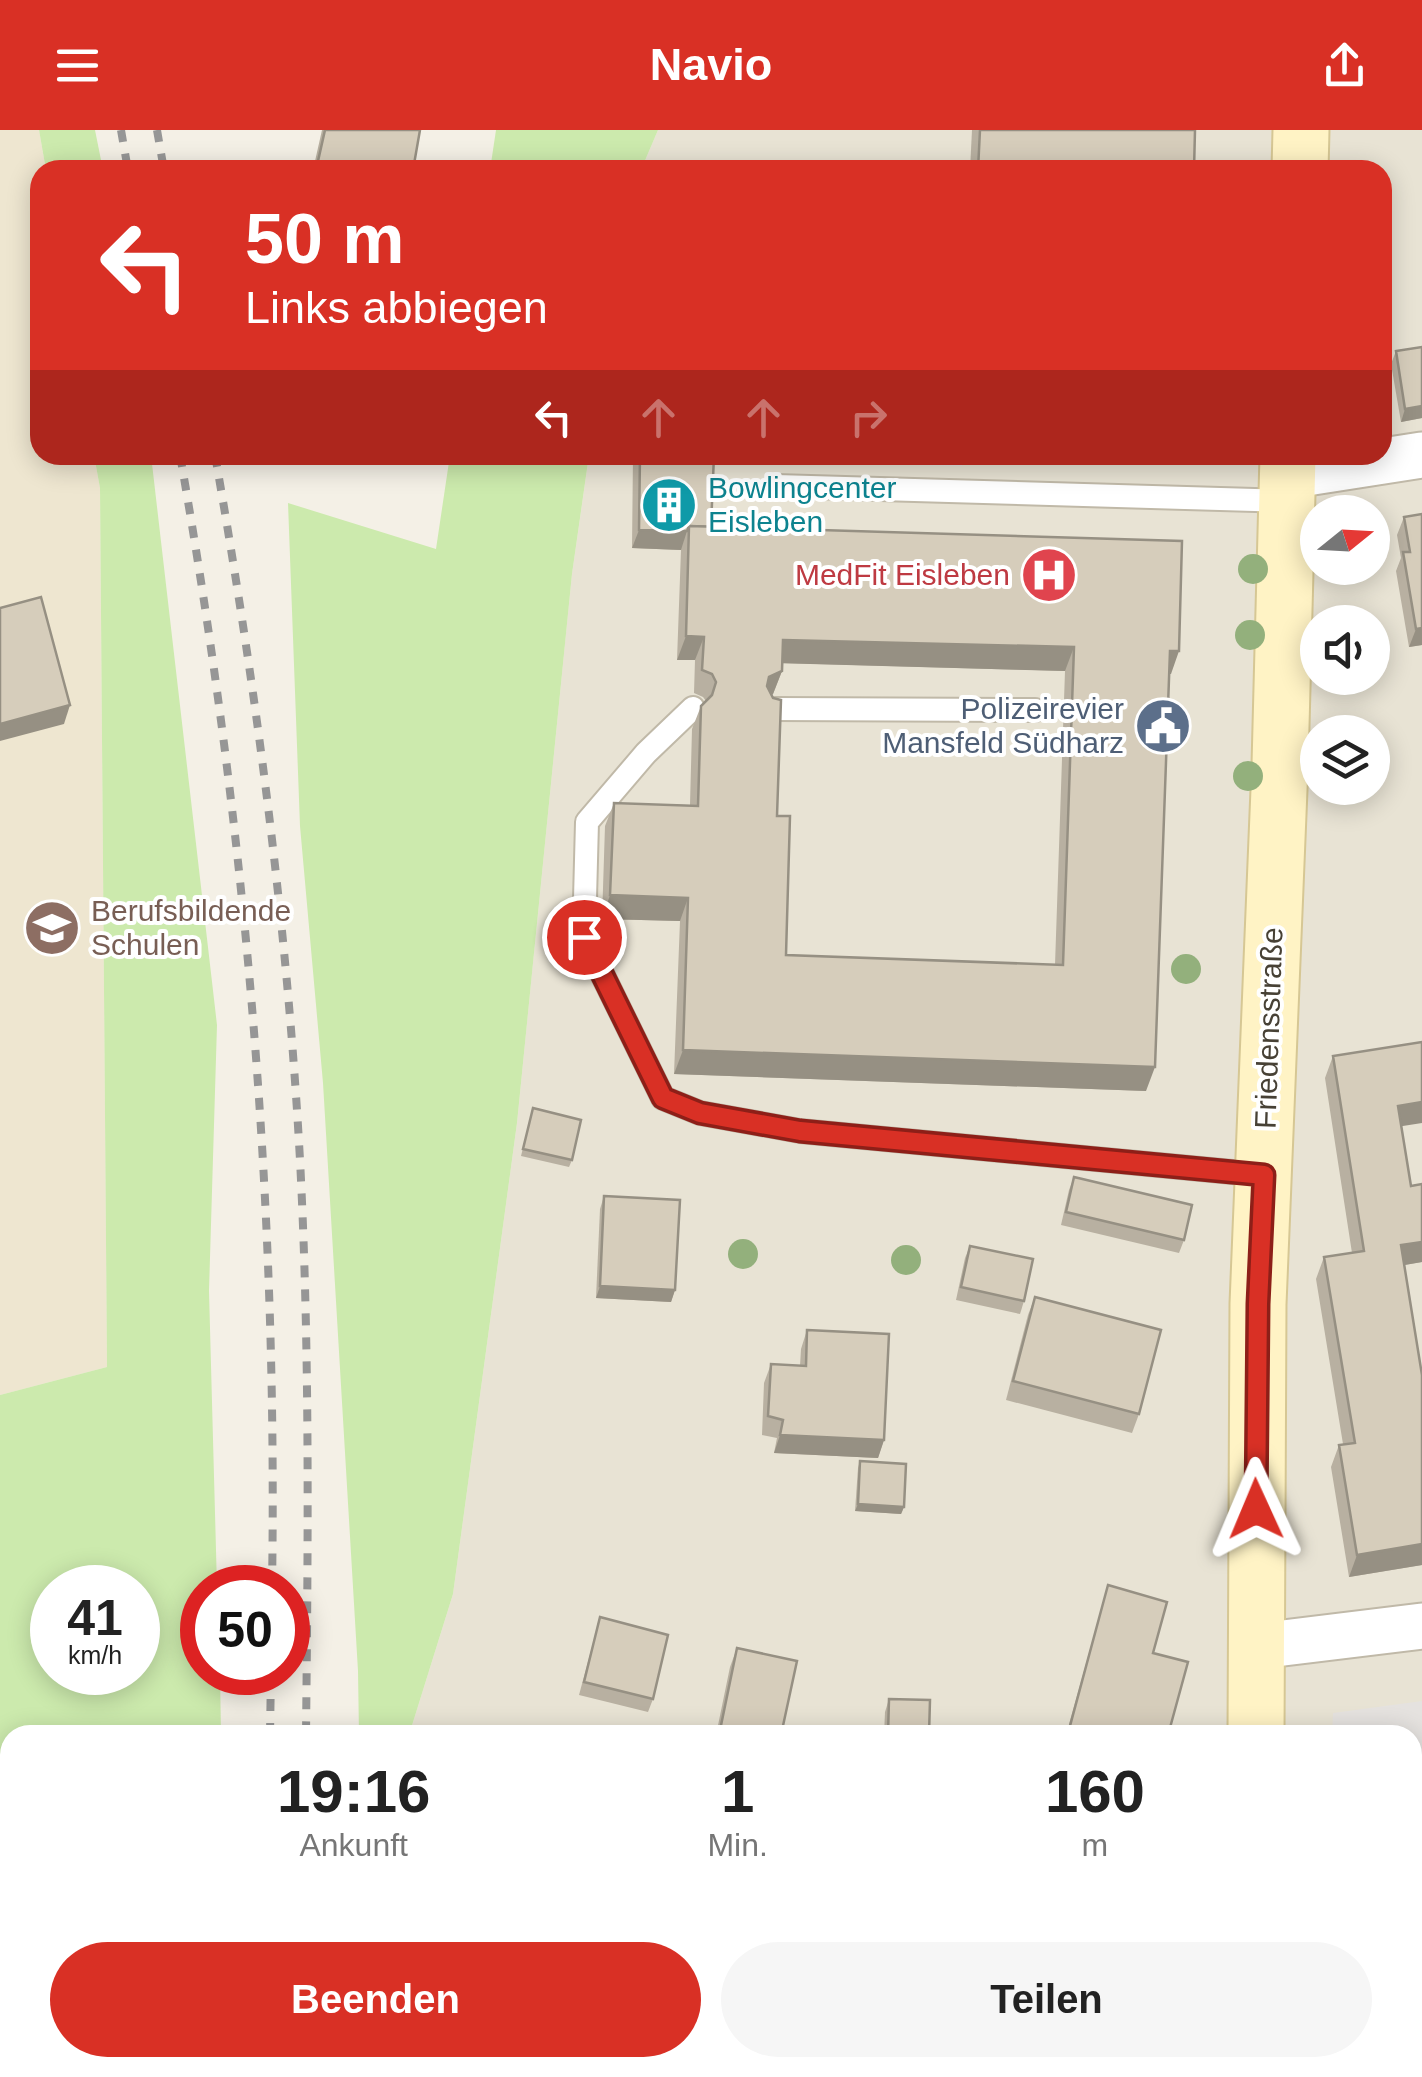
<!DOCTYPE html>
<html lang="de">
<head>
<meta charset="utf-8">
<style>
	:root { --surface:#fff; --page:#f6f6f6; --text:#222; --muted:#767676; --accent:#d93025 }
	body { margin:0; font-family:Arial,sans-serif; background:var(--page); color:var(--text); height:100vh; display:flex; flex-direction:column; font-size:38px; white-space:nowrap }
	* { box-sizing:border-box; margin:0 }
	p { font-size:32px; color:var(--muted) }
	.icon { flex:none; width:55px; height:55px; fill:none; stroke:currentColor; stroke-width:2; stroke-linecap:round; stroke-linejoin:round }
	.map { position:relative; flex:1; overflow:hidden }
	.panel { position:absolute; left:0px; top:1595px; width:1422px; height:352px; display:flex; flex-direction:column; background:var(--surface); border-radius:30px 30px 0 0; box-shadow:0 5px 25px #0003 }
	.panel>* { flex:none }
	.top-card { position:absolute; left:30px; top:30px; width:1362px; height:305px; border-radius:30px; box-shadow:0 5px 25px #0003; background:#d93025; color:#fff; overflow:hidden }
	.needle { width:65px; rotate:72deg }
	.buttons { position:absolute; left:1300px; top:365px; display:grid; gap:20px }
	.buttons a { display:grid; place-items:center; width:90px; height:90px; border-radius:50%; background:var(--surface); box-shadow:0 5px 25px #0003; font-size:50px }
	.speed { position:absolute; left:30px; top:1435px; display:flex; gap:20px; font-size:50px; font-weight:700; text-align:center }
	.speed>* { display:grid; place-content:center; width:130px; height:130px; border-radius:50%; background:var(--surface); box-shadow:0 5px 25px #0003; line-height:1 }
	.speed small { font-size:25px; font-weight:400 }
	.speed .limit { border:15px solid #d22; background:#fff; color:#111 }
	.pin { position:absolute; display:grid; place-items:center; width:85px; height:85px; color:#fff; margin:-42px; border:5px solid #fff; border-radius:50%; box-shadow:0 2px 10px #0007 }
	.me { position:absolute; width:110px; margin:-55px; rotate:359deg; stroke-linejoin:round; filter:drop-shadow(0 0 8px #0008) }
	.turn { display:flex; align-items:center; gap:35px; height:210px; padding:0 50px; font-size:45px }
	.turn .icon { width:130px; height:130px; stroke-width:2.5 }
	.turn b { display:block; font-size:70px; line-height:85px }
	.lanes { display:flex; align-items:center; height:95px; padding:0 50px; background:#0003; justify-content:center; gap:50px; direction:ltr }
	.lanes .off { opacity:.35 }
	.eta { display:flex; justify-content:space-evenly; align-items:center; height:170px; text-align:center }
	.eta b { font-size:60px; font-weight:600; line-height:70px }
	.action { display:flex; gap:20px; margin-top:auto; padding:20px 50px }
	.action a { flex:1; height:115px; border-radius:60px; background:var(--accent); color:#fff; font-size:40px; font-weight:600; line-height:115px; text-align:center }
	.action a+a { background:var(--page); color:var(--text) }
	header { display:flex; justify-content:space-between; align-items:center; height:130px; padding:0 50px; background:var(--accent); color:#fff; font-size:45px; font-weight:600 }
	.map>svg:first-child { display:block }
	.residential { fill:#e8e3d4; fill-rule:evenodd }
	.education { fill:#eee6d0 }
	.green { fill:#cceaad; fill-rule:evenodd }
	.parking { fill:#e5e2df }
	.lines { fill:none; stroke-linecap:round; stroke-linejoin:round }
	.stream { stroke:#a0cef3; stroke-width:14 }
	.service-casing { stroke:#c0b9a8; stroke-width:26 }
	.minor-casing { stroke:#c0b9a8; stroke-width:49 }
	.secondary-casing { stroke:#d6c794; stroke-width:59 }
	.service { stroke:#fff; stroke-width:22 }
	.minor { stroke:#fff; stroke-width:45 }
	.secondary { stroke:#fff3c5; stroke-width:55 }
	.rail { stroke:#969696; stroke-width:8; stroke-dasharray:12 12; stroke-linecap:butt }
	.tree { fill:#93b07c }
	.wall { fill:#b8b0a1; fill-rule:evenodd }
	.shaded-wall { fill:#969083 }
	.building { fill:#d6cdbb; stroke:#969083; stroke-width:2.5; fill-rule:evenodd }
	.route-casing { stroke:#8d1f18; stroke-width:25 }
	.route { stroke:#d93025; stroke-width:18 }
	.labels { text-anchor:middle; stroke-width:8; stroke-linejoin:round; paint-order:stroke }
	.culture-label { font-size:30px; fill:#0d838f; stroke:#fff; text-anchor:start }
	.health-label { font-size:30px; fill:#be3a42; stroke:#fff; text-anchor:end }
	.service-label { font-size:30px; fill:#4e5e75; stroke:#fff; text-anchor:end }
	.education-label { font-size:30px; fill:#785e54; stroke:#fff; text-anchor:start }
	.street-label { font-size:30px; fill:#474135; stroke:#fff }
</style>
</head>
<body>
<header><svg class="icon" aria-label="menu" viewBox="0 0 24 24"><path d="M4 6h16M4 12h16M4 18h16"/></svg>Navio<svg class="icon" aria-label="share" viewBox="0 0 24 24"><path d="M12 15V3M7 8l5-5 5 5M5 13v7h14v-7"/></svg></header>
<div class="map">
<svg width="1422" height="1947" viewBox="0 0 1422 1947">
	<rect width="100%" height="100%" fill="#f4f0e6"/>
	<path class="residential" d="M658,0h764v1947h-1083l1,-9h1072v-333h-1003l44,-141 64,-471 55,-549 17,-119h793v-285h-741zM1318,382h54v56h-54zM1318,492h54v56h-54zM1318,602h54v56h-54z"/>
	<path class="education" d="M0,0h39l7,40h-6v285h54l6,33 7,879 -107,28z"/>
	<g class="green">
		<path d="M39,0h56l8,40h-57z"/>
		<path d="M496,0h162l-17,40h-151z"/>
		<path d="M94,325h57l66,570 -8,266 8,296 -15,1v84l18,1 1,62h-211v85l-10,7v-432l107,-28 -7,-879zM52,1458h86v84h-86z"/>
		<path d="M450,325h139l-17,119 -55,549 -64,471 -44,141h-50l-1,-64 -35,-588 -23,-257 -12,-323 148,46z"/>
		<path d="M10,1786v152h157l-1,9h-166v-143z"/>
		<path d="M1422,1822v125h-137l1,-9h126l1,-114z"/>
	</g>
	<g class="parking">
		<path d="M721,325h242l-1,11 -241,-5z"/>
		<path d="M1422,1571v251l-9,2 -1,-219h-80l1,-22z"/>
	</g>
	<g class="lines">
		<path class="stream" d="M652,1938l12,9"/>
		<g class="service-casing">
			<g id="service">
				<path d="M776,356l510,15"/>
				<path d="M693,578l-47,45 -59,69 -3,115 79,161 37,15 100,18 464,44"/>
				<path d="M773,579l262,1"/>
			</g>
		</g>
		<g class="minor-casing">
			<g id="minor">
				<path d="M1287,346l135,-21"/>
				<path d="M1259,1516l163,-20"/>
			</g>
		</g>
		<g class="secondary-casing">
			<g id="secondary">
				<path d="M1300,40l1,-40"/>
				<path d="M1256,1605l2,-431 22,-539 8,-310"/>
				<path d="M0,1762l10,-8"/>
				<path d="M797,1938l12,9"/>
				<path d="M1245,1947l1,-9"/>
			</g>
		</g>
		<use href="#service" class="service"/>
		<use href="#minor" class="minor"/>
		<use href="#secondary" class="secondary"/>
		<g class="rail">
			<path d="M121,0l7,40"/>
			<path d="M157,0l7,40"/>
			<path d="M180,325c66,374 98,753 92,1133"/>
			<path d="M215,325c41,233 72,469 85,705 10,192 8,383 6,575"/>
			<path d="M270,1605l1,-63"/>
			<path d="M258,1947v-9"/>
			<path d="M295,1947l1,-9"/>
		</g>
	</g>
	<g class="tree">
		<circle cx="1253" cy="439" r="15"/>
		<circle cx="1250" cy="505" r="15"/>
		<circle cx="1248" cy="646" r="15"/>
		<circle cx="1186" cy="839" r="15"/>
		<circle cx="743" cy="1124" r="15"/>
		<circle cx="906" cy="1130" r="15"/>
	</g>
	<g class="wall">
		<path d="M322,0h98l-7,40h-100z"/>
		<path d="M972,0h223l-1,40h-224z"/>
		<path d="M1396,221l26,67 -21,4 -10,-58z"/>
		<path d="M633,325h90l-2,6h-7l-3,66 460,147h-2l-23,417 -472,-17 6,-153 -78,-2 3,-93 9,-23 76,2 2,-76 9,-23 5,-5 -3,-4 -9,-4 1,-33h-18l4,-110 -49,-2zM782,533l283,8 -10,294 -269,-10 -9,-139 -5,-121 1,-1 9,-23z"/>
		<path d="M1404,387l18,128 -13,2 -13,-76 5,-13 -4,-23z"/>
		<path d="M1333,926l68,70 10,60 11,-2v78l-18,3 18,300 -73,12 -18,-110 8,-22 4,-1 -27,-165 8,-22 28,-4 -27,-175z"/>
		<path d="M533,978l39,52 -3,7 -48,-11z"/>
		<path d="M1074,1047l110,63 -5,13 -118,-28 8,-35z"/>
		<path d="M604,1066l71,94 -4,12 -75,-4 4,-89z"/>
		<path d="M970,1116l54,55 -4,13 -64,-14 9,-42z"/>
		<path d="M1035,1167l104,117 -7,19 -126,-33 22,-85z"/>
		<path d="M807,1200l77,110 -6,18 -104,-5 3,-15 -15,-3 2,-52 7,-19 29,2 1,-17z"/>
		<path d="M860,1331l44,46 -3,7 -46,-3 3,-43z"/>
		<path d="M1108,1455l45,68 15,82h-102z"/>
		<path d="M600,1487l53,82 -5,13 -69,-17z"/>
		<path d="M737,1518l44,87h-65l14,-68z"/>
		<path d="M889,1569l40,36h-45l1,-23z"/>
		<path d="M983,1938h50l-5,9h-45l-3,-2z"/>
	</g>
	<g class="shaded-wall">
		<path d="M1422,276v12l-21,4 4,-13z"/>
		<path d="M710,325h13l-2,6h-13z"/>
		<path d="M639,400l48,1 -6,19 -49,-2z"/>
		<path d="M1422,498v17l-13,2 7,-18z"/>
		<path d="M686,506l18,1 -9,23h-18z"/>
		<path d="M783,510l291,7 -9,24 -291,-8z"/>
		<path d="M1170,521h9l-8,23h-10z"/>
		<path d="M782,541l-9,23 -12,7 8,-24z"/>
		<path d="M70,575l-6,19 -64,17v-17z"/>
		<path d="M610,765l78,3 -8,23 -78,-2z"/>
		<path d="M683,920l472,17 -9,24 -472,-17z"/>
		<path d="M1422,972v21l-32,5 8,-22z"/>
		<path d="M1422,1112v20l-29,5 8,-22z"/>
		<path d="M600,1156l75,4 -4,12 -75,-4z"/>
		<path d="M780,1305l104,5 -6,18 -104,-5z"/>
		<path d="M858,1374l46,3 -3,7 -46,-3z"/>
		<path d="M1422,1414v21l-73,12 8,-22z"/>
	</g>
	<g class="building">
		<path d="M325,0h95l-7,40h-97z"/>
		<path d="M980,0h215l-1,40h-216z"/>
		<path d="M1422,217v59l-17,3 -9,-58z"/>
		<path d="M640,325h74l-3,72 -22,-1 -2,5 -48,-1z"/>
		<path d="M1422,384v114l-6,1 -13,-77h7l-6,-35z"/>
		<path d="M689,396l493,15 -3,110h-9l-15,416 -472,-17 5,-152 -78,-3 4,-92 84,3 3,-100 11,-11 4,-13 -4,-8 -10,-4 2,-33 -18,-1zM783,510l291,7 -11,318 -277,-10 4,-139h-13l4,-116 -8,-2 -6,-12 2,-9 13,-6z"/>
		<path d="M41,467l29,108 -70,19v-116z"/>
		<path d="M1422,912v60l-24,4 13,80 11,-2v58l-21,3 21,130v169l-65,11 -18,-110 16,-2 -31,-186 40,-6 -31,-195z"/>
		<path d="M533,978l48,12 -9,40 -49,-11z"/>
		<path d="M1074,1047l118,28 -8,35 -118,-28z"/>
		<path d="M604,1066l76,4 -5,90 -75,-4z"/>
		<path d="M970,1116l63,13 -9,42 -63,-14z"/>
		<path d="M1035,1167l126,33 -22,84 -126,-33z"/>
		<path d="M807,1200l82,4 -5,106 -104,-5 3,-15 -15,-4 3,-52 35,2z"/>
		<path d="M860,1331l46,3 -2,43 -46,-3z"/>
		<path d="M1108,1455l59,17 -14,51 35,9 -20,73h-66l-32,-9z"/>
		<path d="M600,1487l68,18 -15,64 -69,-17z"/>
		<path d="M737,1518l60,13 -16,74h-62z"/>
		<path d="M889,1569l41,1 -1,35h-41z"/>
		<path d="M990,1938h41l-6,9h-20z"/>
		<path d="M1103,1946l58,1h-58z"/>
	</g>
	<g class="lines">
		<g class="route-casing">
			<path id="route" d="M584,807l79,161 37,15 100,18 464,44 -6,129 -2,205"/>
		</g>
		<use href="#route" class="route"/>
	</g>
	<defs>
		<g id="building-disc" transform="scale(2.875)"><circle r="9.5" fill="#0f9aa8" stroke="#fff"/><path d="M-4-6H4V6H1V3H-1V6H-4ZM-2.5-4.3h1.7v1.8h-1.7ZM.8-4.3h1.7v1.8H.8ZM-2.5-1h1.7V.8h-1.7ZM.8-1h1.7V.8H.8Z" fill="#fff"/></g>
		<g id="hospital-disc" transform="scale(2.875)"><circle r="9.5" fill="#e0444e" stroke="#fff"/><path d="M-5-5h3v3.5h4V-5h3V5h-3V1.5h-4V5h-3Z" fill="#fff"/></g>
		<g id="civic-disc" transform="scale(2.875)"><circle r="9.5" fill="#5c6f8a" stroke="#fff"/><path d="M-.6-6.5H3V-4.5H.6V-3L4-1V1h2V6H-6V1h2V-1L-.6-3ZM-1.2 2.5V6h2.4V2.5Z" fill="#fff"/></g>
		<g id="school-disc" transform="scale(2.875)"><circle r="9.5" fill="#8d6e63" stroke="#fff"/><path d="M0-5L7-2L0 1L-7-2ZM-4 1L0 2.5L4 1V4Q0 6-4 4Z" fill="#fff"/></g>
	</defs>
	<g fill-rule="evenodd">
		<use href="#building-disc" x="669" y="375"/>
		<use href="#hospital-disc" x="1049" y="445"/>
		<use href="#civic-disc" x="1163" y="596"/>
		<use href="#school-disc" x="52" y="798"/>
	</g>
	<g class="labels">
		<g class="culture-label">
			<text x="708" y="368">Bowlingcenter<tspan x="708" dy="34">Eisleben</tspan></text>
		</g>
		<g class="health-label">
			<text x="1010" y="455">MedFit Eisleben</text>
		</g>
		<g class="service-label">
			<text x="1124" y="589">Polizeirevier<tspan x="1124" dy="34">Mansfeld Südharz</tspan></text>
		</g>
		<g class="education-label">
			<text x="91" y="791">Berufsbildende<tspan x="91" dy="34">Schulen</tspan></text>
		</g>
		<g class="street-label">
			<text transform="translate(1269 898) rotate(-88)" y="10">Friedensstraße</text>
		</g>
	</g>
</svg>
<div class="buttons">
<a><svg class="needle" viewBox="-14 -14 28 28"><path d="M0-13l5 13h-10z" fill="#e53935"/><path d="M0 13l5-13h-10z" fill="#767676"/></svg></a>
<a><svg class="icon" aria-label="sound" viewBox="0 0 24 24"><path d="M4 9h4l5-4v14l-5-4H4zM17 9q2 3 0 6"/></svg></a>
<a><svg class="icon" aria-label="layers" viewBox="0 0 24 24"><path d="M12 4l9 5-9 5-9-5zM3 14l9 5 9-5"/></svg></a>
</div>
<div class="speed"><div>41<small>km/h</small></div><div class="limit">50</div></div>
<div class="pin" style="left:584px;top:807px;background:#d93025"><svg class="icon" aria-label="arrive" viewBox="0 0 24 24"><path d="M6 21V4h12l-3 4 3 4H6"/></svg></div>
<svg class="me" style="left:1256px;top:1379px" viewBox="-20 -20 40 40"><path d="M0-17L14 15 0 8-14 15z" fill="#d93025" stroke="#fff" stroke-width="4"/></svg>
<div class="top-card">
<div class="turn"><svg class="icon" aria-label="left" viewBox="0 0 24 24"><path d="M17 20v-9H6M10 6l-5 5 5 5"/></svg><div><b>50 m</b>Links abbiegen</div></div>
<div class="lanes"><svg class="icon" aria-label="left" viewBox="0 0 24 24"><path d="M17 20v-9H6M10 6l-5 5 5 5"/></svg><svg class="icon off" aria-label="ahead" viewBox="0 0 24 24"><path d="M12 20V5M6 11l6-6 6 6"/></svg><svg class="icon off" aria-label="ahead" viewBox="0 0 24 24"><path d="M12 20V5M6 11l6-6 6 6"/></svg><svg class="icon off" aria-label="right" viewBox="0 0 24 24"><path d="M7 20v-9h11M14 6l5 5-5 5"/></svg></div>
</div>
<section class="panel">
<div class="eta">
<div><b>19:16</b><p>Ankunft</p></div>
<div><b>1</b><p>Min.</p></div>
<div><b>160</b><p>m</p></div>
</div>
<div class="action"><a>Beenden</a><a>Teilen</a></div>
</section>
</div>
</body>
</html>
